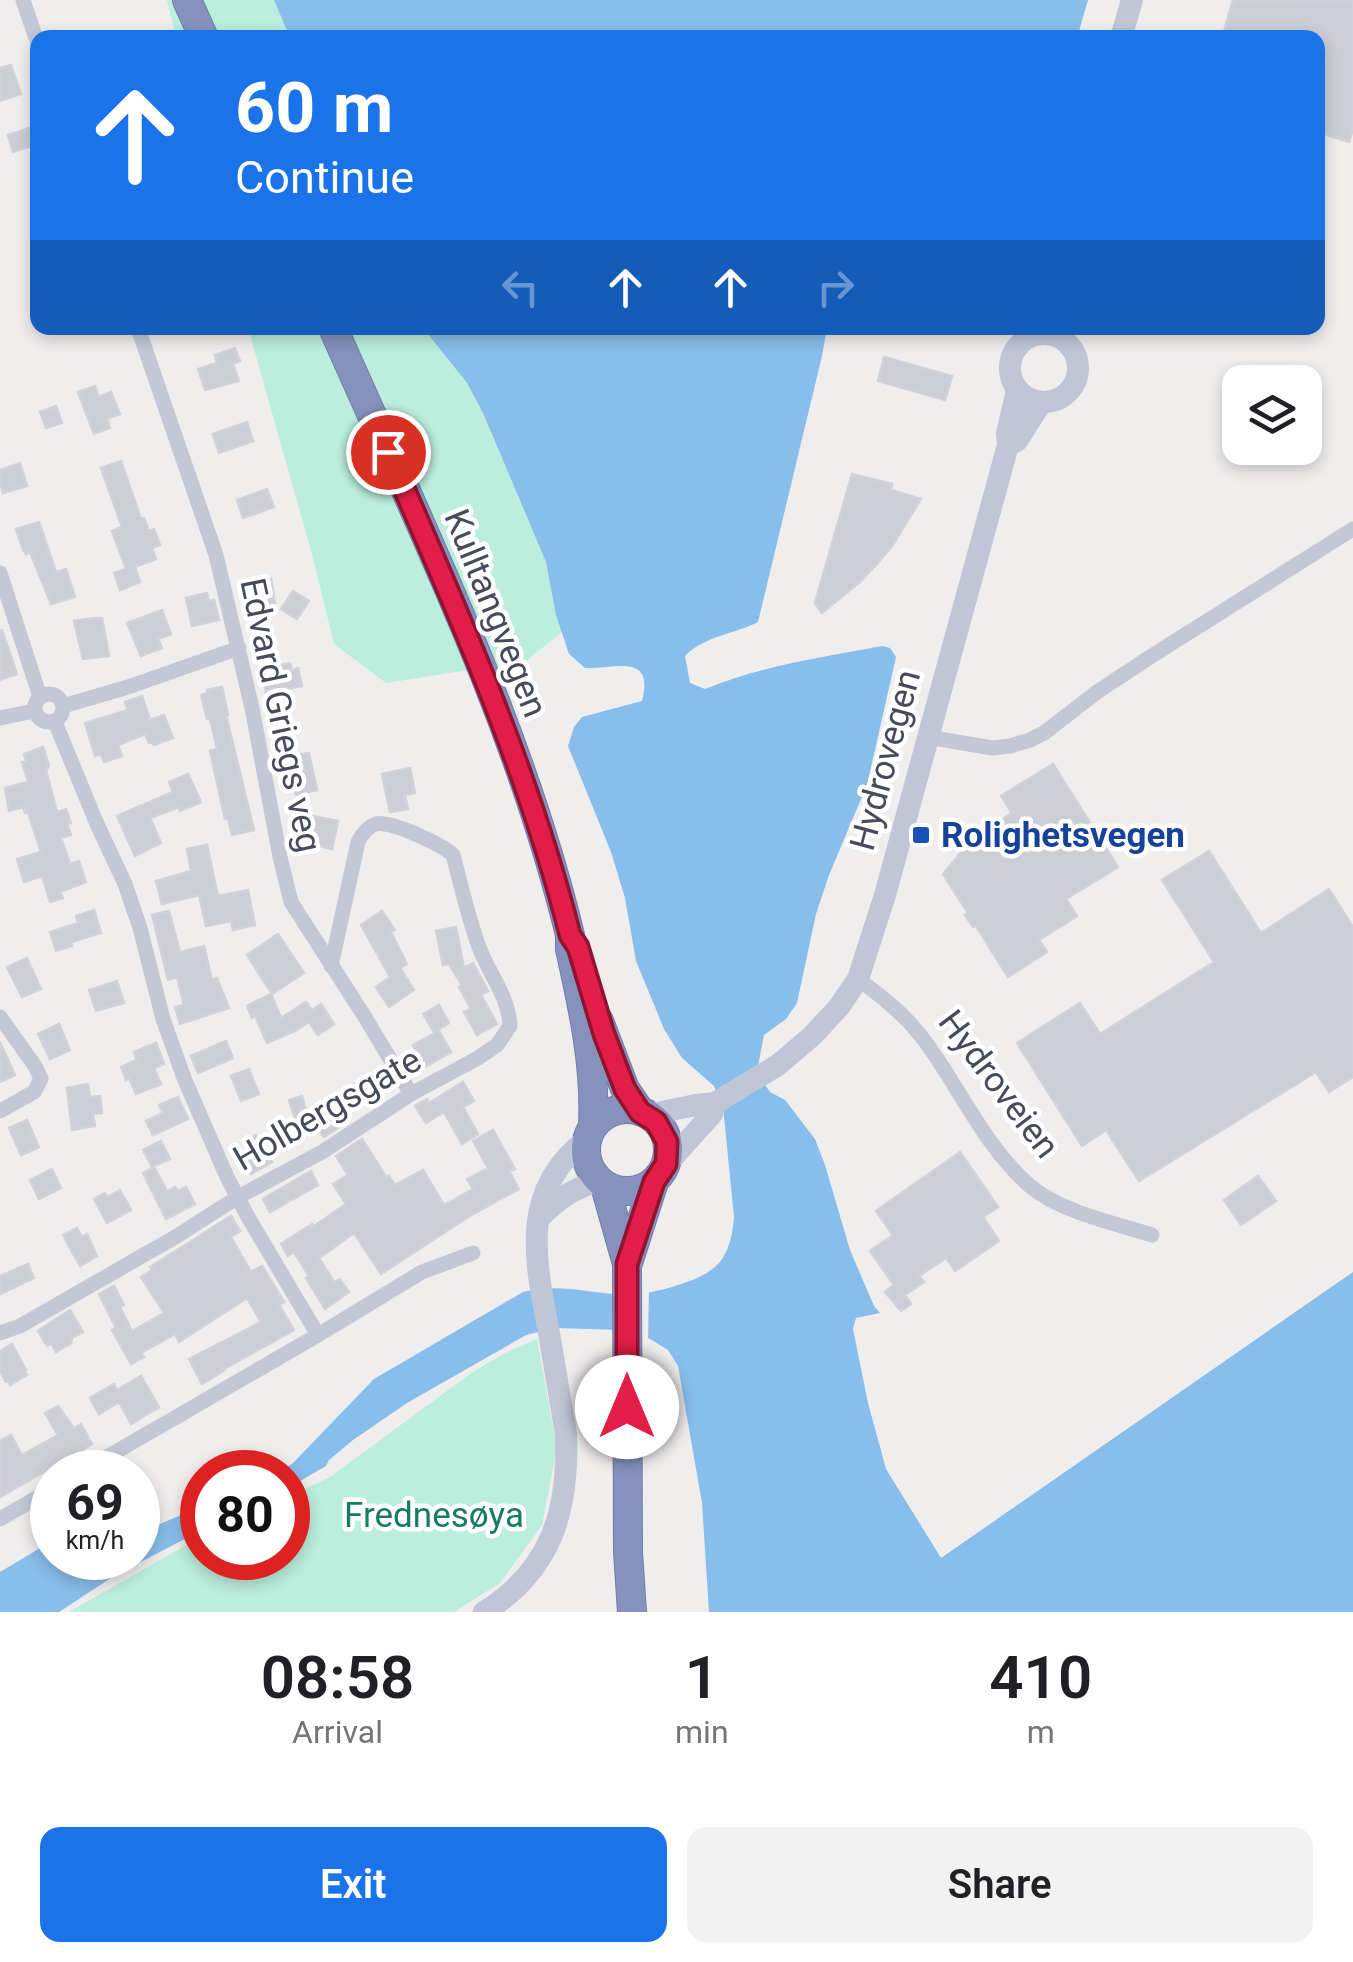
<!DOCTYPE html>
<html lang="en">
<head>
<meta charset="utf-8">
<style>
	:root { --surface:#fff; --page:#f2f2f2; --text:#202124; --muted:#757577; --accent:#1a73e8 }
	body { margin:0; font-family:Roboto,sans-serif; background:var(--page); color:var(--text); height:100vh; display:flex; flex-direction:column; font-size:38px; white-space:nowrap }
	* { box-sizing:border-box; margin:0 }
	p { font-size:32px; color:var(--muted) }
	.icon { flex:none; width:55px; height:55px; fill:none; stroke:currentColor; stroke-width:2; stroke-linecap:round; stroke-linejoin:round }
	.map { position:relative; height:1612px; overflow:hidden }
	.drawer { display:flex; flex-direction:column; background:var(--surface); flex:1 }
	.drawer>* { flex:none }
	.hud { position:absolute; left:30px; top:30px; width:1295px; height:305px; border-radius:20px; box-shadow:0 5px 15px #0003; background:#1a73e8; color:#fff; overflow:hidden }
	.tools { position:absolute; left:1222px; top:365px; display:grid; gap:20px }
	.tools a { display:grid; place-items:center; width:100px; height:100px; border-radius:20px; background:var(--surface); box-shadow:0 5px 15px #0003; font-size:50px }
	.speed { position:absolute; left:30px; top:1450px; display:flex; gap:20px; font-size:50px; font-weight:700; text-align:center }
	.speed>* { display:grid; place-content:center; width:130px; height:130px; border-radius:50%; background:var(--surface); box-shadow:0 5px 15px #0003; line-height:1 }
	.speed small { font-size:25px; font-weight:400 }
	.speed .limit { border:15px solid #d22; background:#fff; color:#111 }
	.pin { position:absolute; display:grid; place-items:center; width:85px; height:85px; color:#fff; margin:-42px; border:5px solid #fff; border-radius:50%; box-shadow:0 2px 10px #0007 }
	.me { position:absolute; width:110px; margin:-55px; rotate:0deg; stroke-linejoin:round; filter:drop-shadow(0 0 8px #0008) }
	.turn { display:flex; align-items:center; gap:35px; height:210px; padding:0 40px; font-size:45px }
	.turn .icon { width:130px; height:130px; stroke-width:2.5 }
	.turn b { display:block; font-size:70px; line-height:85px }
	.lanes { display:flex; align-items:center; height:95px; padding:0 40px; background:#0003; justify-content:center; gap:50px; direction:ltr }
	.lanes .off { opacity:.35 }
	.eta { display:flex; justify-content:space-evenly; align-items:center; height:170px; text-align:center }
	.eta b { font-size:60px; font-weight:600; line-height:70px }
	.button { display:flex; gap:20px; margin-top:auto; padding:20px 40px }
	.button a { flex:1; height:115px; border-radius:20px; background:var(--accent); color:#fff; font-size:40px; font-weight:600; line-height:115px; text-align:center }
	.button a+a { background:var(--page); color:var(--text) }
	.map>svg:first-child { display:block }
	.green { fill:#bbeedc }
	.water { fill:#88beeb }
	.pier { fill:#f0eeed }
	.building { fill:#cdced5; stroke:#d1d2d9; stroke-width:2.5 }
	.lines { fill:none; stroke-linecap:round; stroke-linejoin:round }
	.highway-casing { stroke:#707da8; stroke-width:30 }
	.street { stroke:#c4c8d5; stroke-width:15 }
	.secondary { stroke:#c0c5d7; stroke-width:22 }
	.highway { stroke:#8592bd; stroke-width:28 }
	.route-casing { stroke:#92132f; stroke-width:25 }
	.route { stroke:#e11d48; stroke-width:18 }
	.transit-dot { fill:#1a4fb4; stroke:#fff; stroke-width:4 }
	.labels { text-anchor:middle; stroke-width:9; stroke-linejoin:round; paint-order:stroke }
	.street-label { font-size:35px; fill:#464b5b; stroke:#fff }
	.transit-label { font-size:35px; font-weight:bold; fill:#164399; stroke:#fff; text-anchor:start }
	.park-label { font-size:35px; fill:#177c63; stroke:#fff }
</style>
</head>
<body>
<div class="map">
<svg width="1353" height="1612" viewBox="0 0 1353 1612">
	<rect width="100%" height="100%" fill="#f0eeed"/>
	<g class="green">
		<path d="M167,0h107l16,37h-114z"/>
		<path d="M248,328h175l44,55 16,30 63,149 16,70 -36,29 -140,22 -52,-39 -22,-90z"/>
		<path d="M537,1339l20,109 -15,77 -42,58 -46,29h-385l133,-76v22h86v-61l42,-20 140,-103 33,-20z"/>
	</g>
	<g class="water">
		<path d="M274,0h814l-11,38h-787z"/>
		<path d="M423,328h404l-5,28 -64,266c-23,12 -54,14 -73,34l5,27 15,6c56,-23 118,-32 177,-43l8,2 6,9 -29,128 -38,90 -13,39 -19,89 -11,16 -22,16 -6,31 3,13 9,13 15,8 30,39 10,26 25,85 24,56 6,7 -24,5 -3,11 15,74 18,66 55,89 412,-286v340h-644l-7,-109 -24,-137 -10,-16 -23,-14 -23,-6 -67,-2 -29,7 -119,68 -54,37 -24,20 -3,6 -38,22v-16h-11l15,-8 82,-85 149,-87c37,-10 73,3 110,3 13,-1 27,-5 39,-8 42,-13 58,-23 62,-70l-11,-110 -9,-21 -32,-28 -18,-29 -28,-68 -11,-63 -14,-46 -43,-106 6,-19 8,-10 60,-16c13,-50 -30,-31 -57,-33l-16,-14 -13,-39 -10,-53 -63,-149 -16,-30z"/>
		<path d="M202,1506v24l-88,46 -55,36h-59v-40l52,-31v17h86v-42l15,11z"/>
	</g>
	<path class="pier" d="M649,1287l-1,56 -27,-9 13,-44z"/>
	<g class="building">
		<path d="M1233,0h120v129l-4,13 -31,-10v-94h-96z"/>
		<path d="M11,65l10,29 -21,7v-33z"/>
		<path d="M35,126l3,18 -25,8 -5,-17z"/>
		<path d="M235,348l5,13 -7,3 6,17 -34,9 -7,-21 19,-6 -2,-8z"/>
		<path d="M884,357l68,19 -7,24 -67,-19z"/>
		<path d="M95,386l4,11 12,-5 9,22 -13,5 3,9 -16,6 -16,-42z"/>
		<path d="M56,406l6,17 -16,5 -6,-16z"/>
		<path d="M247,422l6,19 -34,12 -6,-19z"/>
		<path d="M121,461l20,58 3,-1 5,13 5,-2 6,16 -8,3 4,11 -21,8 5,15 -20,8 -6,-17 12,-4 -14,-38 10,-4 -21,-59z"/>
		<path d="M20,463l7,23 -24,7 -3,-10v-13z"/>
		<path d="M852,474l40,10 -1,6 30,9 -29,47 -15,18 -16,17 -39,32 -7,-10z"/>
		<path d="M267,489l7,18 -31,11 -6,-18z"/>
		<path d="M39,522l17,50 10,-3 9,28 -24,7 -21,-52 -4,2 -3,-4 -7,-21z"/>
		<path d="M271,579l5,31 -22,3 -3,-20h4l-1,-12z"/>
		<path d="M293,591l16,10 -12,18 -16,-10z"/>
		<path d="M207,593l2,8 5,-1 5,20 -27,6 -6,-28z"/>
		<path d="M162,610l9,24 -13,5 4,9 -21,8 -14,-33z"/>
		<path d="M94,618h8l7,38 -26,3 -9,-38z"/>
		<path d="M0,630h2l15,44 -17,6z"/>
		<path d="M290,663l2,7 6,-2 4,18 -36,7 -4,-24z"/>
		<path d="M222,687l6,28h-2l28,115 -22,5 -4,-16h-3l-15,-68 7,-2 -7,-30h-3l-6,-24 7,-2 -1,-3z"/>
		<path d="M142,696l8,24 14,-5 9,23 -19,7 -2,-3 -3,1 -4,-9 -27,11 4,11 -18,6 -3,-8 -6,2 -10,-33 43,-13 -3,-8z"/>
		<path d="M43,747l6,19 -3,4 11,42 9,-3 5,14 -4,1 4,11 -10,3 9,26 9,-3 7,21 -26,10 3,6 -13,4 -8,-26 -18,6 -7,-23 24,-7 -13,-40 -3,1 -2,-6 -14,4 -4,-23 23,-6 -6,-20 4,-1 -2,-7z"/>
		<path d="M309,753l8,37 -21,5 -8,-38z"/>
		<path d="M1053,764l65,103 -52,32 11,17 -38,24 8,12 -39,25 -32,-51 -3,1 -8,-12 3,-2 -25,-39 20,-24 13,-8 -3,-4 39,-25 -11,-17z"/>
		<path d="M410,768l5,25 -10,2 3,14 -18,3 -8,-38z"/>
		<path d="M188,774l13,28 -21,9 -1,-4 -29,11 11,25 -26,13 -18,-40 56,-24 -4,-10z"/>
		<path d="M313,816l25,5 -6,28 -31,-7 4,-18 6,1z"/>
		<path d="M207,845l11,51 30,-6 7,35 -22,5 -2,-9 -25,5 -7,-31 -37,9 -6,-23 35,-10 -4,-22z"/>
		<path d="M1209,851l52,82 68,-44 24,38v150l-24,15 -13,-20 -177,109 -33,-51 -24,16 -65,-103 63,-40 20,31 114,-72 -52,-82z"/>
		<path d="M94,910l7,23 -30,9 1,4 -16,5 -6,-19 28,-9 -2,-7z"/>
		<path d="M169,911l11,41 24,-6 8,34 5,-2 12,30 -49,16 -5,-17 9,-2 -7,-28 -9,3 -16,-65z"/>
		<path d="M382,911l13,19 -4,2 16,32 -7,4 14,22 -25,17 -13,-20 14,-10 -29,-52z"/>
		<path d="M456,927l8,41 9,-5 15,28 -7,4 16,29 -20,11 -13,-23 7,-3 -12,-22 3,-2 -13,-21 -6,1 -7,-34z"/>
		<path d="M278,934l26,39 -32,21 -25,-39z"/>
		<path d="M27,958l14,31 -19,8 -15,-30z"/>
		<path d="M117,981l7,22 -28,8 -7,-21z"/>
		<path d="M271,994l10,24 25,-16 6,8 9,-6 13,20 -16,11 -9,-13 -14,9 -28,12 -12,-27 -3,2 -5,-12z"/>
		<path d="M439,1005l10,18 -15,9 -11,-18z"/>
		<path d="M59,1024l11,26 -20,9 -12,-25z"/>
		<path d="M439,1031l12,21 -33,19 -7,-12 7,-4 -5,-10z"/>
		<path d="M226,1041l7,17 -35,15 -7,-17z"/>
		<path d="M0,1042l15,33 -15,7z"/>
		<path d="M156,1043l8,21 -10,4 7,16 -25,10 -7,-16 -3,2 -5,-13 16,-7 -3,-8z"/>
		<path d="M249,1069l10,25 -18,7 -10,-25z"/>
		<path d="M370,1074l11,19 -34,19 3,8 -26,17 -5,-6 -27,6 -3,-15 7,-1 -7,-21 13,-4 5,18z"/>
		<path d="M463,1082l11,19 -11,6 15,27 -16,10 -18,-32 -18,11 -11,-17 12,-7 2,4z"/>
		<path d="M88,1084l2,13 10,-1 2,17 -9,1 2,12 -23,4 -5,-42z"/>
		<path d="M178,1097l10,22 -35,16 -7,-14 17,-8 -4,-8z"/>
		<path d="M27,1120l12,27 -18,8 -12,-27z"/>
		<path d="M493,1130l22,39 -6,2 10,18 -51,28 -87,57 -27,-41 -35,25 15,24 6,-3 9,13 -24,17 -19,-31 3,-2 -15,-24 -6,4 -7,-12 31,-20 2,2 32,-22 -13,-20 15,-9 -12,-19 26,-17 25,39 2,-2 6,9 28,-15 21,35 29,-16 -6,-10 21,-11 -15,-27z"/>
		<path d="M256,1135l16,27 -21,12 -9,-16 9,-5 -7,-12z"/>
		<path d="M161,1141l9,18 -18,8 -9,-17z"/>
		<path d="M960,1152l38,55 -15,10 16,24 -44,30 -9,-13 -27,18 5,6 -19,13 6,9 -10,7 -16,-19 9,-7 -24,-34 23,-16 -17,-24z"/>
		<path d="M154,1167l13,24 8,-4 3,4 8,-4 9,17 -29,15 -23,-46z"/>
		<path d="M52,1169l9,19 -22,11 -9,-19z"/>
		<path d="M311,1171l7,14 -48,27 -7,-13z"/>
		<path d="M1258,1176l18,25 -35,24 -17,-25z"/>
		<path d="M120,1190l11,20 -24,13 -13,-24 11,-6 3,4z"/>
		<path d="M231,1216l9,15 -9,6 20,35 11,-6 22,36 -5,3 15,25 -70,39 1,1 -23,14 -13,-25 72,-37 -14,-24 -68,44 -4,-8 -34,19 3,4 -13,7 -19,-34 4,-2 -17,-34 15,-8 10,19 -4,2 12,24 32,-18 -23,-36 11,-7 -2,-3z"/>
		<path d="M77,1228l5,9 5,-3 10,22 -17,10 -17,-31z"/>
		<path d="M28,1264l6,14 -34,16v-18z"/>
		<path d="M70,1310l13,22 -11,6 -1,5 -15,9 -5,-9 -4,3 -9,-15z"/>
		<path d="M12,1344l14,26 -2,1 3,4 -17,10 -2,-4 -2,1 -6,-11v-20z"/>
		<path d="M141,1376l18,31 -28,17 -12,-22 -20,12 -9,-16 24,-14 3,6z"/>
		<path d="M58,1406l16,22 7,-4 11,20 -92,53v-56l11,-6 11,20 36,-20 -13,-22z"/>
	</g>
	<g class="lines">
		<g class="highway-casing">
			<g id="highway">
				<path d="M187,0l17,38"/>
				<path d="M333,328c87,197 186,397 237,607v14c13,59 26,117 23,177"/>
				<path d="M599,1021l26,68 15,22"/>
				<circle cx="627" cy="1150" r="41"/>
				<path d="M605,1186l22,78 1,288 4,60"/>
				<path d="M628,1263l26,-81"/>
			</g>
		</g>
		<g class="street">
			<path d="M23,0l15,44"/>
			<path d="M138,328l78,227 36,153 28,149 11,45 72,112 48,80"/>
			<path d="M0,573l40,124"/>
			<circle cx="49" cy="708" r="14"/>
			<path d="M63,706l65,-19 111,-39"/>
			<path d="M0,718l34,-7"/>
			<path d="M55,722l42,102 28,60 15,44 23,91 21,59 43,99 21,40 70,118"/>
			<path d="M928,737l64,11 18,-2 20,-6 14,-7 53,-41 53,-35 203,-128"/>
			<path d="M858,979c23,17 45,34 63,57 38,49 61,108 109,150 31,26 84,37 122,49"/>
			<path d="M0,1017l35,49 6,13 -7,13 -34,19"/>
			<path d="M0,1333l20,-7 157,-90 61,-39 84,-45 89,-58 67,-36 19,-13 13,-19c-1,-29 -21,-52 -31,-79 -11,-30 -18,-62 -26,-92 -10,-10 -63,-35 -77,-31 -9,3 -14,10 -18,18l-27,124"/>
			<path d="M81,1472l237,-137 104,-63 51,-19"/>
			<path d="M0,1519l52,-30"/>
		</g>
		<g class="secondary">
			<path d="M1121,38l11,-38"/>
			<circle cx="1044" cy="368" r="34"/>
			<path d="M1008,445l9,-4 24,-38"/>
			<path d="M715,1103l63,-38 34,-29 27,-29 19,-28 27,-84 123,-450 -1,-11 10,-44"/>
			<path d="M647,1115l49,-10 19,-2"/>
			<path d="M666,1165l46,-51 3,-11"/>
			<path d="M540,1217c18,-18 34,-29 59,-36"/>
			<path d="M484,1612c68,-42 85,-102 82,-178 -6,-34 -11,-67 -17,-101 -14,-73 -30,-143 38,-194"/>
		</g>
		<use href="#highway" class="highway"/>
	</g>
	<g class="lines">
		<g class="route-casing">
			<path id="route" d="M388,452c69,158 140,316 182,483l8,12 26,87 21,55 15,23 16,10 11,20 -1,22 -12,18 -27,82v143"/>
		</g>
		<use href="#route" class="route"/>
	</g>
	<rect class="transit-dot" x="911" y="825" width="20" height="20" rx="5"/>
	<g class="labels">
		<g class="street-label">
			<text transform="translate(496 613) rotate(68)" y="12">Kulltangvegen</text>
			<text transform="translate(281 715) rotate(78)" y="12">Edvard Griegs veg</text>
			<text transform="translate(885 760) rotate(-75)" y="12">Hydrovegen</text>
			<text transform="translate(999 1084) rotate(53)" y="12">Hydroveien</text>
			<text transform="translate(327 1109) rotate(-30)" y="12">Holbergsgate</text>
		</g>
		<g class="transit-label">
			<text x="941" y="847">Rolighetsvegen</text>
		</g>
		<g class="park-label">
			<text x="434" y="1527">Frednesøya</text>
		</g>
	</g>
</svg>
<div class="tools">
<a><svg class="icon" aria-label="layers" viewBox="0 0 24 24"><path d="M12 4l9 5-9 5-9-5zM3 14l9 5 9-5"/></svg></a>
</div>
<div class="speed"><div>69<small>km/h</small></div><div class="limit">80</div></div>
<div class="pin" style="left:388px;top:452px;background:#d93025"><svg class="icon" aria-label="arrive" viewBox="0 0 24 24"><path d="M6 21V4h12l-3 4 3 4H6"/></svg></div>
<svg class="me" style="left:627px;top:1407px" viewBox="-20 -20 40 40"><circle r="19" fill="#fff"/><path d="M0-13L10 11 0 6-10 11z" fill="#e11d48"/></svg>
<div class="hud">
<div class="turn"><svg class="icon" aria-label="ahead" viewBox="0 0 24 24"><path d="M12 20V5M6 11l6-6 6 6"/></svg><div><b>60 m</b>Continue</div></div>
<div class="lanes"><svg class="icon off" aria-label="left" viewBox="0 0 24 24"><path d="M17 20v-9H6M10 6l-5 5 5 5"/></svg><svg class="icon" aria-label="ahead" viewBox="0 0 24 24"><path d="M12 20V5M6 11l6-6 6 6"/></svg><svg class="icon" aria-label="ahead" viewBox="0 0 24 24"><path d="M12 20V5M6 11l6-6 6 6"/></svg><svg class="icon off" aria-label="right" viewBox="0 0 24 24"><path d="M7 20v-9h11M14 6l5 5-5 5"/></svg></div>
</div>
</div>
<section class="drawer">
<div class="eta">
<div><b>08:58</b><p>Arrival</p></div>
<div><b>1</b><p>min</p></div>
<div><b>410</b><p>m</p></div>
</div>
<div class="button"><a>Exit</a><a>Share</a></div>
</section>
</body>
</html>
